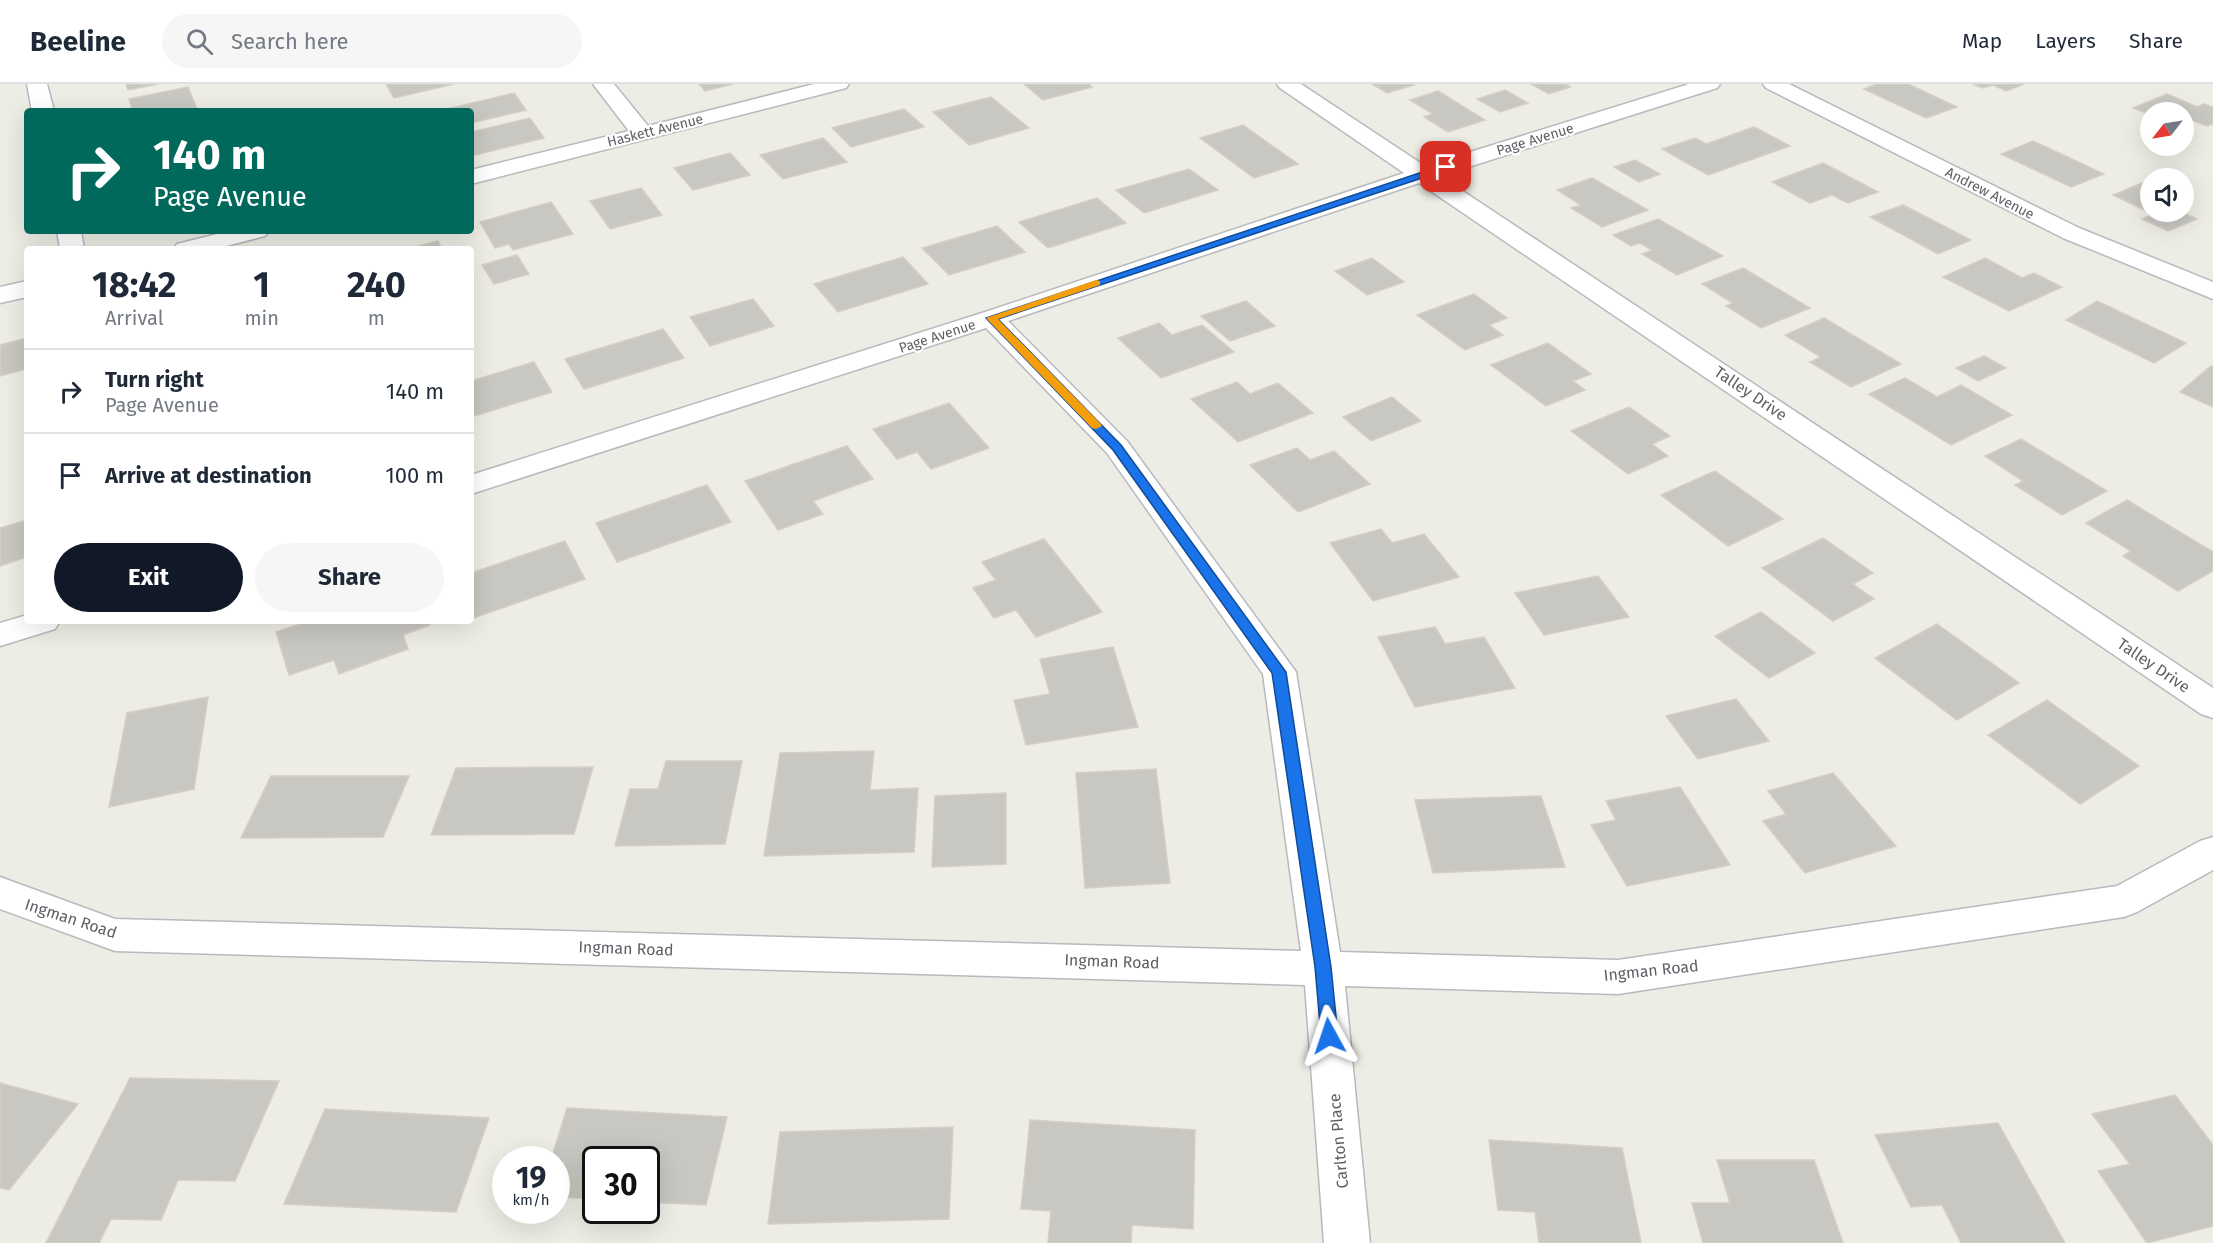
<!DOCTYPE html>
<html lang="en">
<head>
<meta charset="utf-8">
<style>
	:root { --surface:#fff; --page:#f6f6f7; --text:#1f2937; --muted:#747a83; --line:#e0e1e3; --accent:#111827 }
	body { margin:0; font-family:"Fira Sans",sans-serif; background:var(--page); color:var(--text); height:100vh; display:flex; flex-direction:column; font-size:22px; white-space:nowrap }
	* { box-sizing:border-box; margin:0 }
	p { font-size:20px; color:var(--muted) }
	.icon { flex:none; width:33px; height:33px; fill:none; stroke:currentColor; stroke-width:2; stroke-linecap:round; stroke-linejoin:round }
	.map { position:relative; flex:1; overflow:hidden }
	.details { position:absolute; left:24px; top:162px; width:450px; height:378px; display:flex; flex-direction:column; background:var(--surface); border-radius:6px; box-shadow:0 6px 24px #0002 }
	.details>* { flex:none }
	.top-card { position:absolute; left:24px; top:24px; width:450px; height:126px; border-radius:6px; box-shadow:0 6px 24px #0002; background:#00695c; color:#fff; overflow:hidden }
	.needle { width:39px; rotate:239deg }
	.fabs { position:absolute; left:2140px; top:18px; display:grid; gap:12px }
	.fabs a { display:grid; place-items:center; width:54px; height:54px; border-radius:50%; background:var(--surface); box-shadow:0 6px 24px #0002; font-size:30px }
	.speed { position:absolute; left:492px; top:1062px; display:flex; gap:12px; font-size:30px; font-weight:700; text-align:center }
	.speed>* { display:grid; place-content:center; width:78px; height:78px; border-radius:50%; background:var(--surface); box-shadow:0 6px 24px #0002; line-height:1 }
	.speed small { font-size:15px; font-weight:400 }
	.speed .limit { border:3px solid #111; border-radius:9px; background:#fff; color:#111 }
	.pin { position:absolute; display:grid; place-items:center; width:51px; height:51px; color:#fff; margin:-26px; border-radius:12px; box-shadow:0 3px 9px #0006 }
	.me { position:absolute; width:66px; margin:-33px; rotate:355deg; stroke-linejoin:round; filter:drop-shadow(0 0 4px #0008) }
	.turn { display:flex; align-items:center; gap:21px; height:126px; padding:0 30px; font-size:27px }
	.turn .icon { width:78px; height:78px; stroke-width:2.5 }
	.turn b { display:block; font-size:42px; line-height:51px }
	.eta { display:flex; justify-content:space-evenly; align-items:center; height:102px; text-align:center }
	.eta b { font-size:36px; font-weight:700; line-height:42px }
	.action { display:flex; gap:12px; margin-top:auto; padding:12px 30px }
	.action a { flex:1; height:69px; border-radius:36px; background:var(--accent); color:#fff; font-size:24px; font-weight:700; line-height:69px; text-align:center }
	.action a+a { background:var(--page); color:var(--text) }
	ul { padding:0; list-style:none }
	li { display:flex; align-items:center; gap:18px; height:84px; padding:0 30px; border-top:2px solid var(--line) }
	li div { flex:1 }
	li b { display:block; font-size:22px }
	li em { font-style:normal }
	header { display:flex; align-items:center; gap:36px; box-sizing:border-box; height:84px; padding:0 30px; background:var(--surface); border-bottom:2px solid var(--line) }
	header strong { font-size:28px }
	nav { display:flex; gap:33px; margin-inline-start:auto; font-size:21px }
	.search { width:420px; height:54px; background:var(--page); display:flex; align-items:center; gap:15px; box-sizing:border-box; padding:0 21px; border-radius:33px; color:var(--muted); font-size:22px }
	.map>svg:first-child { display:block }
	.building { fill:#c9c7c2; stroke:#d2cfc3; stroke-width:1.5 }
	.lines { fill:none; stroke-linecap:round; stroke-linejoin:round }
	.minor-casing { stroke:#b7b9bd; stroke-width:3 }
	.minor { fill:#fff; fill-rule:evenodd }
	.route { fill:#1a73e8; stroke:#114b97; stroke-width:1.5 }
	.slow { fill:#f59e0b }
	.labels { text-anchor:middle; stroke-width:4.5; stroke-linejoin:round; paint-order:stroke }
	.far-street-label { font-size:14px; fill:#5c5f64; stroke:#fff }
	.street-label { font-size:16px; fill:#5c5f64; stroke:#fff }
</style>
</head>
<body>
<header>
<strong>Beeline</strong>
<div class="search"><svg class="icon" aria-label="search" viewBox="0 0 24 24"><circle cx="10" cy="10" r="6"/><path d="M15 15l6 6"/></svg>Search here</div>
<nav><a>Map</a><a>Layers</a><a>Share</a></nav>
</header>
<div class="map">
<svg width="2213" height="1159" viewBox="0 0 2213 1159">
	<rect width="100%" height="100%" fill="#edede5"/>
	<g class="building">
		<path d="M126,0h32l-30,6z"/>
		<path d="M386,0h68l-60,14z"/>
		<path d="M699,0h34l-28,7z"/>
		<path d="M1024,0h65l3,3 -49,13z"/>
		<path d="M1372,0h40l2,1 -27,8z"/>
		<path d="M1531,0h38l-3,1 4,2 -21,7z"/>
		<path d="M1877,0h31l49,23 -31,11 -62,-29z"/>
		<path d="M1973,0h51l-18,7 -13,-6 -10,3z"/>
		<path d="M188,3l9,22 -11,2h-53l-4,-12z"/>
		<path d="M1505,6l23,13 -28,9 -23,-13z"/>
		<path d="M1438,7l47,29 -37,12 -24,-15 9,-3 -23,-14z"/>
		<path d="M514,9l12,17 -55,13v-12h-32z"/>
		<path d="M2167,10l30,13 7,-3 9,3v17l-6,2 -20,-8 -3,1v-7h-33v3l-18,-7z"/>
		<path d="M991,13l38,31 -60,17 -36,-33z"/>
		<path d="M904,25l20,18 -73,20 -19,-19z"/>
		<path d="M530,34l14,20 -73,18v-24z"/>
		<path d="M1243,41l55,39 -44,14 -54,-40z"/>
		<path d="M1754,43l36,19 -82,29 -46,-26 33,-11 11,6z"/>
		<path d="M823,54l24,24 -64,17 -23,-24z"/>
		<path d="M2033,57l71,33 -33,13 -70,-33z"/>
		<path d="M730,69l20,22 -57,15 -19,-22z"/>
		<path d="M1635,76l25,14 -21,8 -25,-15z"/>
		<path d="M1823,79l55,29 -30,11 -16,-8 -22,8 -38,-21z"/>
		<path d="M1189,85l29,21 -74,23 -28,-23z"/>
		<path d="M1592,94l56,32 -46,17 -31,-19 10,-3 -24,-15z"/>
		<path d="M2149,96l2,32h31l15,7 -29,12 -26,-12 11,-5 -40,-19z"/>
		<path d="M641,104l21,27 -52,14 -20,-28z"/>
		<path d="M1097,114l29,25 -78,25 -29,-26z"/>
		<path d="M551,118l22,32 -60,16 -4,-6 -14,4 -15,-26z"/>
		<path d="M1903,121l68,35 -33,14 -68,-37z"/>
		<path d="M1658,135l65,37 -46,19 -35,-21 10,-4 -12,-7 -9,3 -18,-11z"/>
		<path d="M997,142l28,26 -76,23 -27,-27z"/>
		<path d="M438,157l4,8h-35z"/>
		<path d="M517,171l12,19 -35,10 -12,-19z"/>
		<path d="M903,173l25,27 -90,28 -24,-28z"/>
		<path d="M1372,174l32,24 -37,13 -32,-24z"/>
		<path d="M1985,174l37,20 12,-5 28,14 -53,24 -66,-34z"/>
		<path d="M1743,184l67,40 -49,20 -35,-22 7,-3 -31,-19z"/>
		<path d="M1474,210l33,24 -18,7 14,10 -38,15 -48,-35z"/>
		<path d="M753,215l21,27 -64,20 -20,-29z"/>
		<path d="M1246,217l29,25 -45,15 -29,-25z"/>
		<path d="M2097,217l89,42 -32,20 -88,-43z"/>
		<path d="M1824,234l77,46 -50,23 -41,-25 11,-5 -36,-22z"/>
		<path d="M1159,239l13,12 30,-10 32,27 -73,26 -43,-40z"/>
		<path d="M663,245l21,29 -100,31 -19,-30z"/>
		<path d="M27,254v31l-27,7v-31z"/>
		<path d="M1548,259l43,31 -18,7 12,9 -39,16 -55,-41z"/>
		<path d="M1984,272l22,12 -28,13 -22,-13z"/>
		<path d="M534,278l18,30 -81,25v-36z"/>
		<path d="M2211,282l2,1v40l-33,-15z"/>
		<path d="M1905,294l32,19 24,-12 51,30 -61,30 -82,-51z"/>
		<path d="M1237,298l13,12 28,-11 35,30 -75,29 -47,-43z"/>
		<path d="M1392,313l29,24 -50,20 -28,-24z"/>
		<path d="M949,319l40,45 -58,21 -14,-17 -20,7 -24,-30z"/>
		<path d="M1629,323l41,29 -18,8 16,12 -40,18 -57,-43z"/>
		<path d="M2021,355l86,52 -45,24 -47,-30 8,-4 -38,-25z"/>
		<path d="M847,362l26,33 -60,22 10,13 -45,16 -33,-49z"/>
		<path d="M1297,364l13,12 24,-9 36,33 -72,28 -48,-47z"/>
		<path d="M1715,387l68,48 -55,27 -67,-51z"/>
		<path d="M707,401l24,37 -114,40 -21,-39z"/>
		<path d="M2127,416l86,52v19l-35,20 -55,-35 8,-5 -45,-28z"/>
		<path d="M27,436v37l-27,9v-38z"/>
		<path d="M1381,445l11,14 32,-9 35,43 -86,24 -43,-58z"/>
		<path d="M1823,454l50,35 -20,11 21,15 -41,22 -71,-53z"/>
		<path d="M1044,455l58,73 -66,25 -20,-27 -22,8 -21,-30 23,-8 -14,-18z"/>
		<path d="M565,457l20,38 -114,40v-46z"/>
		<path d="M1598,492l31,41 -85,18 -29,-42z"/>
		<path d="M1761,528l54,41 -46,25 -54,-42z"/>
		<path d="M309,537h120l1,4 -27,10 5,14 -69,25 -5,-14 -45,15 -13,-43z"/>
		<path d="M1937,540l82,59 -62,37 -82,-62z"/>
		<path d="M1435,543l10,17 39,-7 31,51 -100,19 -37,-70z"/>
		<path d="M1113,563l25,80 -112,18 -12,-45 36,-6 -10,-35z"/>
		<path d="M208,613l-14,92 -85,18 18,-94z"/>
		<path d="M1736,615l33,42 -71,18 -32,-43z"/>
		<path d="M2047,616l92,66 -59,38 -92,-69z"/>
		<path d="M874,667l-4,39 48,-2 -4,64 -150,4 16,-103z"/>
		<path d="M666,677h76l-17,83 -110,2 15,-57h28z"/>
		<path d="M593,683l-19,67 -143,1 25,-67z"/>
		<path d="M1156,685l14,114 -85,5 -9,-115z"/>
		<path d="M1833,689l63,73 -91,27 -42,-52 23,-7 -18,-23z"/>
		<path d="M271,692h138l-26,61 -142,1z"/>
		<path d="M1680,703l50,78 -103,21 -36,-61 25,-5 -10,-19z"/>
		<path d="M1006,709v71l-74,3 3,-71z"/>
		<path d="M1541,712l24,71 -132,6 -18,-73z"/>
		<path d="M130,994l149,3 -44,100 -57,-1 -17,40 -50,-1 -12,24h-53z"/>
		<path d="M0,999l78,21 -69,86 -9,-2z"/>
		<path d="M2175,1011l38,50v81l-66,17 -49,-72 32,-7 -38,-50z"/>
		<path d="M567,1024l160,9 -21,88 -60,-3v-42h-50v39l-40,-2v-37h-5z"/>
		<path d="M325,1025l164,9 -33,94 -172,-8z"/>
		<path d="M1030,1036l165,10 -2,99 -61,-4 -1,18h-83l3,-32 -30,-2z"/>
		<path d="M1998,1039l67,120h-104l-19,-38 -31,2 -36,-72z"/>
		<path d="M953,1043l-4,92 -181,5 12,-92z"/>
		<path d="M1489,1056l133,8 19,95h-102l-4,-31 -37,-2z"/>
		<path d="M1717,1076h97l29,83h-140l-11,-40h38z"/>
	</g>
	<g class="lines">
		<g class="minor-casing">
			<g id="minor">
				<path d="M27,0h20l7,27h-22z"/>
				<path d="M593,0h21l34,42 166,-42h35l-3,4 -375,96v-14l158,-39z"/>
				<path d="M1277,0h24l124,82 264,-82h31l-3,4 -277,88 773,512v30l-12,-4 -782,-531 -411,138 119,120 169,231 44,280 278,8 499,-74 83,-45 13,-4v33l-76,42 -13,5 -506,77 -273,-8 25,257h-46l-19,-258 -1190,-34 -115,-42v-32l115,42 1186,32 -38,-277 -156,-221 -121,-125 -515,166v-19l511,-162 422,-140 -124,-85z"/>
				<path d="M1763,0h26l290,144 134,54v17l-150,-61 -297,-150z"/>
				<path d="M57,147h24l3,18h-24z"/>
				<path d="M229,147h40l-4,5 -50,13h-41l3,-5z"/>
				<path d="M27,197v16l-27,6v-16z"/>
				<path d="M27,531v6h33l-5,8 -55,17v-23z"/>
			</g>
		</g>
		<use href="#minor" class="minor"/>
	</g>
	<path class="route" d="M1446,80l5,3 -2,2 -451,150 123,126 165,227 45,295 7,69 -3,5 -6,2 -6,-2 -2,-5 -6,-69 -43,-294 -159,-223 -127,-132z"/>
	<path class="slow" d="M1096,196l4,1v4l-102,34 102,104 2,3 -6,3 -4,-1 -106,-110z"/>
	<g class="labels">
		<g class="far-street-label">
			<text transform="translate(655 46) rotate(-14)" y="5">Haskett Avenue</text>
			<text transform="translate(1535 55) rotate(-17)" y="5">Page Avenue</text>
			<text transform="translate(1990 109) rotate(27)" y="5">Andrew Avenue</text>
			<text transform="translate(937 252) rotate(-18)" y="5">Page Avenue</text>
		</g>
		<g class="street-label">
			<text transform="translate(1751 309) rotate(34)" y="6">Talley Drive</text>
			<text transform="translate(2154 581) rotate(34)" y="6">Talley Drive</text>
			<text transform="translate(71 834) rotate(18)" y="6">Ingman Road</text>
			<text transform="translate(626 864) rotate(2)" y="6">Ingman Road</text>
			<text transform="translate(1112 877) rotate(2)" y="6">Ingman Road</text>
			<text transform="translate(1651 886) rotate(-6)" y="6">Ingman Road</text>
			<text transform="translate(1338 1057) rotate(-95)" y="6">Carlton Place</text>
		</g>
	</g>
</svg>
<div class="fabs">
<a><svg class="needle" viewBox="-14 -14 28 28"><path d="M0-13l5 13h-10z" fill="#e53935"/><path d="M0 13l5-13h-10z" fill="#747a83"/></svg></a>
<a><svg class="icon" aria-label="sound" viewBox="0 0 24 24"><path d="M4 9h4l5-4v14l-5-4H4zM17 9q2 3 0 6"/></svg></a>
</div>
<div class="speed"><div>19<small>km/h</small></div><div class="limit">30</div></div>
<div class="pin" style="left:1446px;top:83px;background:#d93025"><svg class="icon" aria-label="arrive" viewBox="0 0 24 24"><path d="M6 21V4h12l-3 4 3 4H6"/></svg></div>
<svg class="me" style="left:1329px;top:952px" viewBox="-20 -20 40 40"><path d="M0-17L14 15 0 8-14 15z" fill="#1a73e8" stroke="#fff" stroke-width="4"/></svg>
<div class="top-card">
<div class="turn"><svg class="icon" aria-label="right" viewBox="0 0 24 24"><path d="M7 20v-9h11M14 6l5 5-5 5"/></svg><div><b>140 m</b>Page Avenue</div></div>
</div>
<section class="details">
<div class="eta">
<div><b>18:42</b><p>Arrival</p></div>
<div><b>1</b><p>min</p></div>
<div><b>240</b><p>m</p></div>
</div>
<ul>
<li><svg class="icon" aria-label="right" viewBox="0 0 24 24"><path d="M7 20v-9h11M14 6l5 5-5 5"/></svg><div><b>Turn right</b><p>Page Avenue</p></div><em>140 m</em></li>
<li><svg class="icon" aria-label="arrive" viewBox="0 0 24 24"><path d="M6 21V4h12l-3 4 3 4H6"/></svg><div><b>Arrive at destination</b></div><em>100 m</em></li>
</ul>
<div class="action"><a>Exit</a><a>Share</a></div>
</section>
</div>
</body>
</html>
